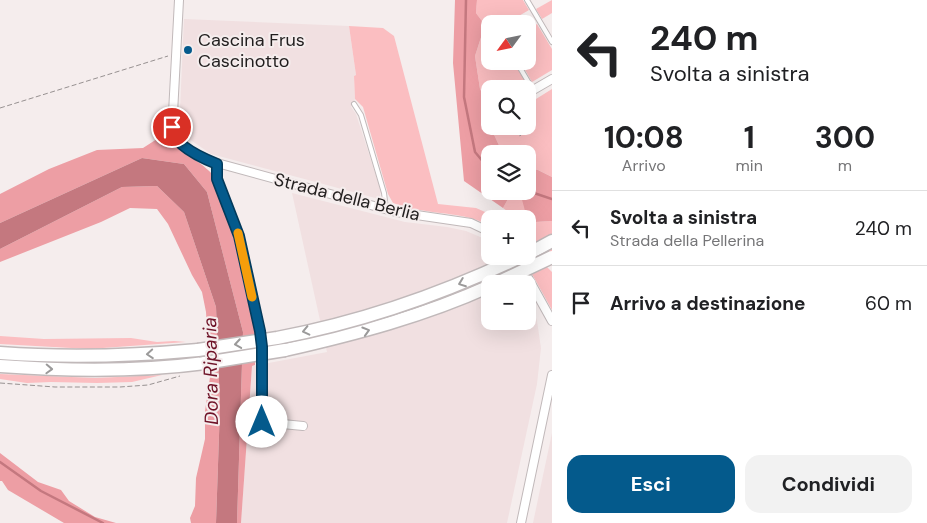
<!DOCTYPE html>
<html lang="it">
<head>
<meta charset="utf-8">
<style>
	:root { --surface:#fff; --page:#f2f2f2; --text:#202124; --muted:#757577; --line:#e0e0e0; --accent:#045a8c }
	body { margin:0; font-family:"DM Sans",sans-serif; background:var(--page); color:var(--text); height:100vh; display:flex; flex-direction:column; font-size:19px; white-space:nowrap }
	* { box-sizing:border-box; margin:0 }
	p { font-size:16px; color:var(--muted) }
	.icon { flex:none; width:28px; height:28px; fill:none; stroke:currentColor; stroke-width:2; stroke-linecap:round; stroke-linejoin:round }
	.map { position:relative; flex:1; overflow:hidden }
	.drawer { display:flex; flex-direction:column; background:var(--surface); width:375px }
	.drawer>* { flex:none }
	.hud { background:#fff; color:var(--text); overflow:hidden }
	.needle { width:32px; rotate:237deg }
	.fabs { position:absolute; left:481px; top:15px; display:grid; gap:10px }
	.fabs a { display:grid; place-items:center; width:55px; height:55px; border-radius:10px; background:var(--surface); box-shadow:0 5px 20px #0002; font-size:25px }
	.pin { position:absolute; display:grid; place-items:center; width:42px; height:42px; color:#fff; margin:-21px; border:2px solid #fff; border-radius:50%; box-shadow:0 1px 5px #0007 }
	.me { position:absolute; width:55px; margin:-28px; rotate:0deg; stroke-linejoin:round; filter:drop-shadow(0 0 4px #0008) }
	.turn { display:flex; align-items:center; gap:18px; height:105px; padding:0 15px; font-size:22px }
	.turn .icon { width:65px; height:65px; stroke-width:2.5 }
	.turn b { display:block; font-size:35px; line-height:42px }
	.eta { display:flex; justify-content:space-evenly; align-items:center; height:85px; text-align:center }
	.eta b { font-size:30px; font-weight:700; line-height:35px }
	.cta { display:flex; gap:10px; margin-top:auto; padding:10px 15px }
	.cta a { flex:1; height:58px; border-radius:15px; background:var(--accent); color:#fff; font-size:20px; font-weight:700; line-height:58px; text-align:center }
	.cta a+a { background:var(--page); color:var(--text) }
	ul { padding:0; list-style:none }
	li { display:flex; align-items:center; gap:15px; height:75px; padding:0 15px; border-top:1px solid var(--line) }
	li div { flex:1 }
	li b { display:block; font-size:19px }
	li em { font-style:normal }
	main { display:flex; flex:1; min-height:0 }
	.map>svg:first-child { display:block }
	.built { fill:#f1e0e1 }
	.green { fill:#fbbec1 }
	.forest { fill:#ed9ea4 }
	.water { fill:#c4787f }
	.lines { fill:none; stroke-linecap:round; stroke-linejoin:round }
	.stream { stroke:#c4787f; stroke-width:2.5 }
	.service-casing { stroke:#c1b9ba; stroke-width:6 }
	.minor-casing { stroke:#c1b9ba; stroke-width:10 }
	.primary-casing { stroke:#c1b9ba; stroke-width:15 }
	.path { stroke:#979191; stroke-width:1; stroke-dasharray:5 2.5; stroke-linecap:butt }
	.service { stroke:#fff; stroke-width:4 }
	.minor { stroke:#fff; stroke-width:8 }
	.primary { stroke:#fff; stroke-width:12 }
	.primary-bridge-casing { stroke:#c1b9ba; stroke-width:15; stroke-linecap:butt }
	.primary-bridge { stroke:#fff; stroke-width:12 }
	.oneway { stroke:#9b9a9a }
	.route-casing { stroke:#033a5b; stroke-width:12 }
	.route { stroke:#045a8c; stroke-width:9 }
	.slow { stroke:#f59e0b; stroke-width:9 }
	.poi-dot { fill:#045a8c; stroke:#f5eded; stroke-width:2 }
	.labels { text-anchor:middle; stroke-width:4; stroke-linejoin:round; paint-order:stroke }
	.poi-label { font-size:18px; fill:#211e1e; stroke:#f5eded; text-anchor:start }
	.street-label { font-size:18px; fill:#211e1e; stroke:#f5eded }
	.water-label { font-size:19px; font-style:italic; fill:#6e1227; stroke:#f5eded }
</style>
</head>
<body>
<main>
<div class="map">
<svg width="552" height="523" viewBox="0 0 552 523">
	<rect width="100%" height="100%" fill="#f5eded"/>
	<g class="built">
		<path d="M184,19l165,7 7,49 -2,1 1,23 -4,8 5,7 25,77 -2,8 -168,-45 -32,-22z"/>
		<path d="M292,193l113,29 42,5 19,4 24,10v15h18l15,28h-33v37h38v-28l9,28 4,27 -4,36 -30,139h-266l11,-157 75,-14z"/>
		<path d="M552,433v90h-19z"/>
	</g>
	<g class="green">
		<path d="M477,0h46l6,10 -24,14h-15v37h20l4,2 13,21 -8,5h-29v17l-10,-17 -5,-33 10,-31 -9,-12z"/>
		<path d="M552,0v13l-10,6 -6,-10z"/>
		<path d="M537,24l15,25v21l-20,12 -12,-21h8v-32z"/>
		<path d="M349,26l34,2 11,8 44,168 38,4 25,11h-11v7c-24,-13 -44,-11 -70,-16 -9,-1 -18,-4 -27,-7l-5,-9 -25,-87 -8,-8 -1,-23 2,-1z"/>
		<path d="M552,89v88l-14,-7 -10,-2v-14h-25l-13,-28h38v-22z"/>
		<path d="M521,196l14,26 17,-1v44l-5,2 5,5v38l-30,-54h6v-37h-10l-15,-11 5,-9z"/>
		<path d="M0,336l44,3 87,-1 26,4 17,-1 12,1 -97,7 -89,-5z"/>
		<path d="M0,356l149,2v5l-46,2 -103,-4z"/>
		<path d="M0,374l95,4 67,-3 -30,7 -35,1 -46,-1 -24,1 -27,-4z"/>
	</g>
	<g class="forest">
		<path d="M455,0h22l-1,13 9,12 -10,31 5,33 10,17v20l13,28h-13v37h38v-23l10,2 14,7v44l-17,1 -8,-4 -6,-22 -13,3 -5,9 -39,-27 -11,-118z"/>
		<path d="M166,131c8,20 32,27 46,43l23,65 20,93v33l-3,1 -11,157h-4l6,-191 -36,-140 -23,-28 -42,-6 -142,65v-29l49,-25 48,-19 46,-2 14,-9z"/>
		<path d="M157,186l27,26 32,95 4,99 -4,117h-25l-1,-5 5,-12 1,-28 9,-39v-28l5,-34 -4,-65 -4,-20 -10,-17 -24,-51 -11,-15 -27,-1 -29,14 -101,40v-13l122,-62z"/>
		<path d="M0,453l38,29 23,8 8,11 26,16 21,6h-52l-56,-33 -6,-9h-2z"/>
	</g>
	<path class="water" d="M142,158l42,6 23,28 36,140 -6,191h-21l4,-117 -4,-99 -32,-95 -27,-26 -35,1 -122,62v-26z"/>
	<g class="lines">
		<g class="stream">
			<path d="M466,0l-2,97 11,55 15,18"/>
			<path d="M528,191l24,8"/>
			<path d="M0,462l41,29 62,32"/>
		</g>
		<g class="service-casing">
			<g id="service">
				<path d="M527,0l25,42"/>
				<path d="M516,61l17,29"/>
				<path d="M354,104l7,11 23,78 2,16"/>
			</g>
		</g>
		<g class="minor-casing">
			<g id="minor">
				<path d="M179,0l-7,132c7,16 29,26 45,31l179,49 75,11 19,9"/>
				<path d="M528,93l24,-14"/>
				<path d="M217,163v16l22,57 21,95 2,16v75l41,4"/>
				<path d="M522,267l30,54"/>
				<path d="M521,523l31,-148"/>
			</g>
		</g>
		<g class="primary-casing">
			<g id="primary">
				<path d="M528,254l24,-13"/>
				<path d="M285,350c70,-16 139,-34 205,-64"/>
				<path d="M0,353c67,5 132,3 198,-3"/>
				<path d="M0,366c68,5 137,6 205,-3"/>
			</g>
		</g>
		<g class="path">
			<path d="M0,108l168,-52"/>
			<path d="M515,126l6,9 -2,1"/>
			<path d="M0,383l55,4h65l28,-2 32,-9"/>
		</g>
		<use href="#service" class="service"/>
		<use href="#minor" class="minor"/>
		<use href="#primary" class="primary"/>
		<g class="primary-bridge-casing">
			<g id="primary-bridge">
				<path d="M495,284l57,-27"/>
				<path d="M198,350c27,-4 53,-8 79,-12 85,-16 168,-45 245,-82"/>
				<path d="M205,363l80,-13"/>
			</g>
		</g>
		<use href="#primary-bridge" class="primary-bridge"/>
	</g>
	<defs><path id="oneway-chevron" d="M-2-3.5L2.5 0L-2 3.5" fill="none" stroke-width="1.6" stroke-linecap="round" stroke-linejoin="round" transform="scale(1.25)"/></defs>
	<g class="oneway">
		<use href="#oneway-chevron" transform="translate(462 283) rotate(159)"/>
		<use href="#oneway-chevron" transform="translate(306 331) rotate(167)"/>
		<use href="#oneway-chevron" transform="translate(366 331) rotate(-17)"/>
		<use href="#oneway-chevron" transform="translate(238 344) rotate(171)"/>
		<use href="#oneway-chevron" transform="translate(150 354) rotate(176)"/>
		<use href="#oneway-chevron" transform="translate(49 369) rotate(2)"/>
	</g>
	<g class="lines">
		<g class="route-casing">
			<path id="route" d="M172,127c0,18 30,31 45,37v15l22,57 21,95 2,16v75"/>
		</g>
		<use href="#route" class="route"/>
		<path class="slow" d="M238,233l14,64"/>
	</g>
	<circle class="poi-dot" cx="188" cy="50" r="5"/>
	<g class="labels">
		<g class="poi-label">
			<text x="198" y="46">Cascina Frus<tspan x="198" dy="21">Cascinotto</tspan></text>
		</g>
		<g class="street-label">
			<text transform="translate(347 197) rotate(14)" y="6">Strada della Berlia</text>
		</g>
		<g class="water-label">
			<text transform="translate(210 371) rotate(-91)" y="7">Dora Riparia</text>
		</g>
	</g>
</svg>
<div class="fabs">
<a><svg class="needle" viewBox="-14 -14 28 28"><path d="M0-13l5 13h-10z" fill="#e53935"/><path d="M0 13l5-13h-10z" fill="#757577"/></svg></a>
<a><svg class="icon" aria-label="search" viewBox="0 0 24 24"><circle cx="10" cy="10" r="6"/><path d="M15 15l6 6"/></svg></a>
<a><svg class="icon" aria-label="layers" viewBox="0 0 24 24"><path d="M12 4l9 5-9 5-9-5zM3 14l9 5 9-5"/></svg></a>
<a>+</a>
<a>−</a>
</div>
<div class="pin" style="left:172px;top:127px;background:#d93025"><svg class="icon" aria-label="arrive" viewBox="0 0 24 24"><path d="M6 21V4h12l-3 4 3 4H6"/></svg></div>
<svg class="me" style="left:262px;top:422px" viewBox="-20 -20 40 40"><circle r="19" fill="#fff"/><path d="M0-13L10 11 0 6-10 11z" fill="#045a8c"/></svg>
</div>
<section class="drawer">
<div class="hud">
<div class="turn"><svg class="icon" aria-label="left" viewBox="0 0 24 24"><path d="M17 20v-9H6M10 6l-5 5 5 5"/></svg><div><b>240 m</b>Svolta a sinistra</div></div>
</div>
<div class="eta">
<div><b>10:08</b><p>Arrivo</p></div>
<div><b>1</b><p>min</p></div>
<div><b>300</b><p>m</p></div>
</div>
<ul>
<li><svg class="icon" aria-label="left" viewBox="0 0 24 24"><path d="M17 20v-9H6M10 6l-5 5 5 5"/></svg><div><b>Svolta a sinistra</b><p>Strada della Pellerina</p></div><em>240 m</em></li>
<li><svg class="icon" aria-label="arrive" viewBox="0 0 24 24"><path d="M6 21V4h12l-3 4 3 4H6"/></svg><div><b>Arrivo a destinazione</b></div><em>60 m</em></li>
</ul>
<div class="cta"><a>Esci</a><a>Condividi</a></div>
</section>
</main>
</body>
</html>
